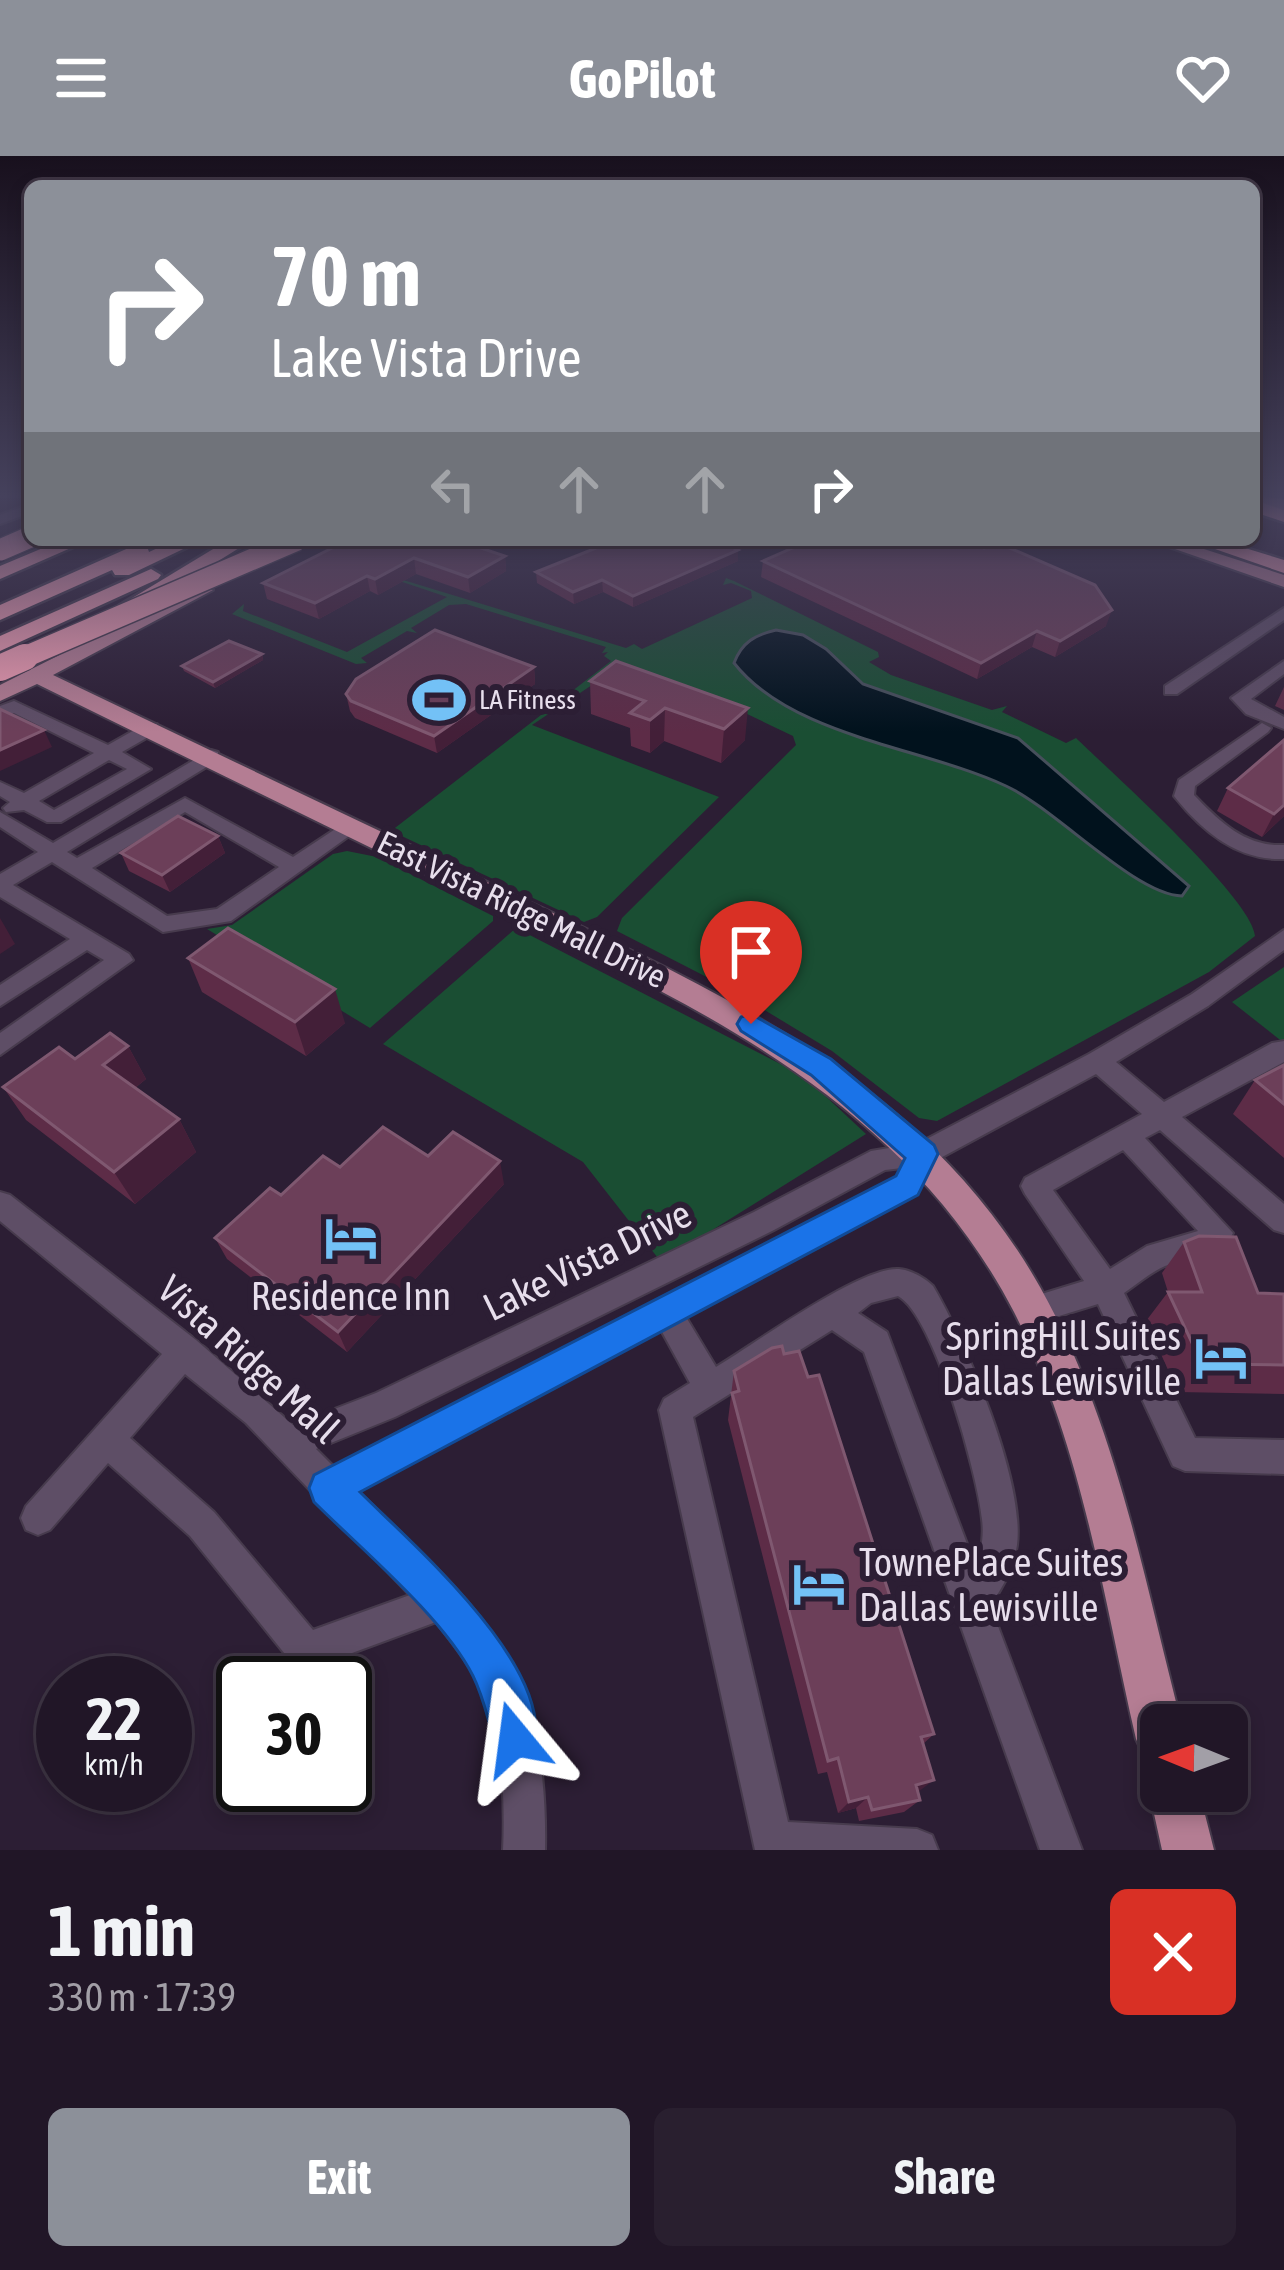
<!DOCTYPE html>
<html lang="en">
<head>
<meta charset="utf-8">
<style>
	:root { --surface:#211627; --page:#291f2f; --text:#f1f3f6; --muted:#a29fa7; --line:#3e3544; --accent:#8c9099 }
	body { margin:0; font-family:"Asap Condensed",sans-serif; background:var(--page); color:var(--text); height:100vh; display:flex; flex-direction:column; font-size:45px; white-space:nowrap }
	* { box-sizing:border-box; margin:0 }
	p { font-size:39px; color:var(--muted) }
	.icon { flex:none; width:66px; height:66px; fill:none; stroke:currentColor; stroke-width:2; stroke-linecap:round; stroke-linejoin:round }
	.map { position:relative; height:1694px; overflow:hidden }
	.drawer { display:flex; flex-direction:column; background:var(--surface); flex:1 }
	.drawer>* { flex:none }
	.top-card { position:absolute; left:24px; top:24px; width:1236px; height:366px; border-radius:18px; box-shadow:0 6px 18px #0003,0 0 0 3px var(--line); background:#8c9099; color:#fff; overflow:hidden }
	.needle { width:78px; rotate:271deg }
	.tools { position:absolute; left:1140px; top:1548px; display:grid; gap:24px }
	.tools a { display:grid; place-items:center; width:108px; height:108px; border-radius:18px; background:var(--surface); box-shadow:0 6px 18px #0003,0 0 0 3px var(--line); font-size:60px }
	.speed { position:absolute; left:36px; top:1500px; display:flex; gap:24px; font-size:60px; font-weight:700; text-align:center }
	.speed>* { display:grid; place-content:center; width:156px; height:156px; border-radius:50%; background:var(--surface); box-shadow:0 6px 18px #0003,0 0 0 3px var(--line); line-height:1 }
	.speed small { font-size:30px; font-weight:400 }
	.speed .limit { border:6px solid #111; border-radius:18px; background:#fff; color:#111 }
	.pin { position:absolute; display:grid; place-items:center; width:102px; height:102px; color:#fff; margin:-123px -51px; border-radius:50% 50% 50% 0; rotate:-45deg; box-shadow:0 0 12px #0007 }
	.pin .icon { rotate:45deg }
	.me { position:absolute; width:132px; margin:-66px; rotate:344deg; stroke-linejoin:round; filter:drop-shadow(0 0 9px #0008) }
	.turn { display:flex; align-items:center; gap:42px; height:252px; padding:0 48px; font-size:54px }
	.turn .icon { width:156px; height:156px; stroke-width:2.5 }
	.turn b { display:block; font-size:84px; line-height:102px }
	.lanes { display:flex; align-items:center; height:114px; padding:0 48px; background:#0003; justify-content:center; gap:60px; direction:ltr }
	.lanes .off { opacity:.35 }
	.round { display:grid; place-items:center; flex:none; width:126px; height:126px; border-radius:18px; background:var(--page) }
	.headline { display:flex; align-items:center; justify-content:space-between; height:204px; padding:0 48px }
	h1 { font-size:72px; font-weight:700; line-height:90px }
	.button { display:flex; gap:24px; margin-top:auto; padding:24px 48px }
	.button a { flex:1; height:138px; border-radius:18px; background:var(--accent); color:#fff; font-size:48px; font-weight:700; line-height:138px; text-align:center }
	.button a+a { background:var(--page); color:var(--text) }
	header { display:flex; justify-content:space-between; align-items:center; height:156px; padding:0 48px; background:var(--accent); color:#fff; font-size:54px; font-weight:700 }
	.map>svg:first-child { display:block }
	.green { fill:#1a4e33 }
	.water { fill:#01121d; stroke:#464f5b; stroke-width:3 }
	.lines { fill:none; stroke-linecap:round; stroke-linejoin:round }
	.minor-casing { stroke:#473b4d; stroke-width:4 }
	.major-casing { stroke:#473b4d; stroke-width:4 }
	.highway-casing { stroke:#473b4d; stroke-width:5 }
	.minor { fill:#5e4e66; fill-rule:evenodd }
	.major { fill:#b47d93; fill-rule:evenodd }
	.highway { fill:#ee9cb1; fill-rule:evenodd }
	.highway-bridge-far1-casing { stroke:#473b4d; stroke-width:24; stroke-linecap:butt }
	.highway-bridge-casing { stroke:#473b4d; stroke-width:28; stroke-linecap:butt }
	.highway-bridge-far1 { stroke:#ee9cb1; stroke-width:21 }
	.highway-bridge { stroke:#ee9cb1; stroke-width:26 }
	.wall { fill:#5d2c47 }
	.shaded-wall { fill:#431f38 }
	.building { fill:#6c3f59; stroke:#7f5870; stroke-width:3 }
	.route { fill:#1a73e8; stroke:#114b97; stroke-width:3 }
	.labels { text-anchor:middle; stroke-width:12; stroke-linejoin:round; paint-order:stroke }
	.far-poi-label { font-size:27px; fill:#e7deec; stroke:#2c1e34; text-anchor:start }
	.street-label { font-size:33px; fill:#e7deec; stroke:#2c1e34 }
	.near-street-label { font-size:39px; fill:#e7deec; stroke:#2c1e34 }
	.near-poi-label { font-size:39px; fill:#e7deec; stroke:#2c1e34 }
</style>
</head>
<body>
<header><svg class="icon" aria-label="menu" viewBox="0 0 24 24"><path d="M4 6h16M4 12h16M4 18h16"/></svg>GoPilot<svg class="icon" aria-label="heart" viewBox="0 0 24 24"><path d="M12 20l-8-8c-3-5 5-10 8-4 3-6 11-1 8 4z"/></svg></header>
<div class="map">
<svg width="1284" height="1694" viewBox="0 0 1284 1694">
	<rect width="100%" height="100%" fill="#2c1e34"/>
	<g class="green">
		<path d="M331,402l295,90 8,-4 8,5 110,-51 -1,-7 -20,-8 -8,2 3,-7 8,3 144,71 1,5 -10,5 22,13 101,35 15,-4 -5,6 64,31 10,-5c35,34 176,160 179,198l-46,36 -272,149 -18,-3 -87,-67 -102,-62 -113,-58 5,-13 174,-173 -3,-9 -48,-23 -135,-40 -78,52 187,72 -122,120 -13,5 -193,-91 220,-170 -7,-5 4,-4 -6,1 4,-6 -140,-43 -17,1 -38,23 6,5 -10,-2 -46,27 6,5 -11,1 -124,-50 12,-10 -1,7 104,41 100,-55z"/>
		<path d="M347,695l30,6 116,59v5l-123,107 -163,-99 25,-4 101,-71z"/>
		<path d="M516,772l288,148 62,58 -205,128 -78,-100 -200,-118z"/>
		<path d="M1284,811v76l-52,-41z"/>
	</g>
	<path class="water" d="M776,474l27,5 23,14 37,35 155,54 171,148 -7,10c-47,-1 -126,-87 -176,-110 -83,-39 -214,-49 -272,-123 8,-21 21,-28 42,-33z"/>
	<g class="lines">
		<g class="minor-casing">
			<g id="minor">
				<path d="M30,348v9l-30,11v-9z"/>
				<path d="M1284,452v12l-107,74h-12v-8z"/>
				<path d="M1284,505v13l-33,25 33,18v12l-38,-15 -15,-16z"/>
				<path d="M14,545l94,44 37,-21h12v8l-35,20 29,17 -90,53h-14l-23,-12 -18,2 -3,-4 7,-6 -10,-6v-14l24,11 70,-40 -80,-40 -14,5v-12zM109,604l18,9 -73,41 -15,-9z"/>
				<path d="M1262,567l9,5 -3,4 -73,54 -1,9c25,26 51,52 90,50v14c-47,2 -82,-28 -110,-63l5,-16z"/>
				<path d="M211,594l7,2v8l-151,92 10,6 108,-60 108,59 53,-35h14l3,4 -132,95 -68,11 -111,-70 -39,23 116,69 4,6 -133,95v-22l104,-73 -17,-10 -87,56v-21l70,-46 -70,-42v-23l38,-22 -38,-25v-15l53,31zM185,656l94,55 -62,42 -50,7 -75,-48z"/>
				<path d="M1284,774v20l-76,56 -92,56 48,40 108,-59 12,-2v21l-102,55 102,87v29l-10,-3 -114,-100 -15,8 88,95c-13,28 -43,24 -68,33 -14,6 -28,18 -41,27l71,145 89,2v34l-99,-3 -12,-5 -75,-162 -65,20 -11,-4 -4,-10 4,-10 62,-19 -59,-87 -4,-8 4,-8 117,-64 -46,-40 -163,88 -16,32 -231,123 30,50c37,-22 145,-101 183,-98 12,1 26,9 34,17 33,56 92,195 84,259 -3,22 -14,43 -27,60l92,245h-42l-176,-498 -32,-22 -139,87 95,405 129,7 15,6 6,15h-183l-96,-440 5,-11 26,-16 -29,-53 -303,161c61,61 151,135 173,222 11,43 15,93 14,137h-42c2,-36 0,-108 -12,-140 -12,-34 -33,-60 -55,-88l-130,48 -13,-6 -103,-128 -82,-73 -58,67 -12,5 -12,-5 -5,-12 5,-12 136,-152 -162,-133v-29l10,3 186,145 97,85 83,-32 378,-181 117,-61 48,-8 170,-89 103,-60zM1123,994l75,81 -51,15 -37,23 -57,-79zM902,1012l-5,10 -563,289 -18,-18 79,-32 379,-187 111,-60zM898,1140c36,19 80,180 84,223 2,16 0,32 -7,46l-88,-233 -29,-19 13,-10zM185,1218l61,49 164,172 -97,35 -99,-118 -84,-74z"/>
			</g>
		</g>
		<g class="major-casing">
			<g id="major">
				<path d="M1254,339l30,4v11l-30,-9z"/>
				<path d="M1149,384h27l108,35v12z"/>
				<path d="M196,430l17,4 -160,85c142,68 284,136 426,203 214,103 437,190 561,409 76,135 103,289 142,438h-21v39l-17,-8 -8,-17c-33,-143 -54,-294 -122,-427 -118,-227 -345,-317 -561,-424 -139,-68 -278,-136 -416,-204l-37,17v-16z"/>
				<path d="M1161,1615v20h38l15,59h-52l-13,-59z"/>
			</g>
		</g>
		<g class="highway-casing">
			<g id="highway">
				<path d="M1254,344l30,10v12l-30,-10z"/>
				<path d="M62,384h27l-89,39v-13z"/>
				<path d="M175,384h27l-73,35h-14l-3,-5 -112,50v-15l133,-59h14l2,6z"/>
				<path d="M228,384h24l-114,71 -8,1 -11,-6z"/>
				<path d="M1189,384h30l65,20v13z"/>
				<path d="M151,413l10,6 -3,4 -158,72v-15z"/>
			</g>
		</g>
		<use href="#minor" class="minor"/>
		<use href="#major" class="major"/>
		<use href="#highway" class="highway"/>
		<g class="highway-bridge-far1-casing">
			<g id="highway-bridge-far1">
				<path d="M0,394l30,-13"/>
				<path d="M18,504l279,-120"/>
			</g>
		</g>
		<g class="highway-bridge-casing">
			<path id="highway-bridge" d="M0,512l25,-11"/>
		</g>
		<use href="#highway-bridge-far1" class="highway-bridge-far1"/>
		<use href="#highway-bridge" class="highway-bridge"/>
	</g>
	<g class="wall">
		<path d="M348,384l157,16 1,15 -36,22 -54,-19 -38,21 -8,-4 -51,28 -52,-20 -4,-16z"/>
		<path d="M726,388l12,6v11l-105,46 -30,-15 -29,12 -37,-21 -1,-11z"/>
		<path d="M763,405l343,65 -51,31 -23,-10 -55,32 -216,-102z"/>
		<path d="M262,498l1,6 -48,28 -31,-17 -2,-5z"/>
		<path d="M616,505l129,79 -24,23 -57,-22 -14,12 -19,-7 -1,-18 -39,-14 -1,-33z"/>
		<path d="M534,511l1,17 -98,69 -82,-35 -5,-7 -4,-17z"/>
		<path d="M1284,531v23l-9,-4z"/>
		<path d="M1284,584v76l-22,21 -45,-26 11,-23z"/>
		<path d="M218,680l7,17 -55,39 -41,-21 -8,-18z"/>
		<path d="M188,802l157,65 -39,33 -104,-64z"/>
		<path d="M128,890l18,33 -11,9 44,31 17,33 -61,52 -109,-84 -23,-33 72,-28z"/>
		<path d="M1284,909v93l-51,-44 22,-34z"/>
		<path d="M428,1000l76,28 -157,168 -120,-93 -12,-21 66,-43 59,-28z"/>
		<path d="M1184,1086l74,51 26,1v100l-106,-2 -32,-71 22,-29 -6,-19z"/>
		<path d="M734,1215l200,363 -11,10 -5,48 2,8 -16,12 -45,9 -3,-13 -18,5 -11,-41 -9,2 -90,-354z"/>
	</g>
	<g class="shaded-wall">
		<path d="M738,394v11l-105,46v-11z"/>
		<path d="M505,400l1,15 -36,22 -2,-16z"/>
		<path d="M414,402l2,16 -38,21 -3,-16z"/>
		<path d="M367,420l3,15 -51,28 -4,-16z"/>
		<path d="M602,424l1,12 -29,12 -1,-12z"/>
		<path d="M1112,454l-6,16 -51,31 5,-16z"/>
		<path d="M1037,475l-5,16 -55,32 4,-16z"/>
		<path d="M262,498l1,6 -48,28 -2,-6z"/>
		<path d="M534,511l1,17 -98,69 -3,-17z"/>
		<path d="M665,552l-1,33 -14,12v-33z"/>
		<path d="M748,552l-3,32 -24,23 3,-34z"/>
		<path d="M44,574l8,17 -52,24v-21z"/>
		<path d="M1284,649v11l-22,21 12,-23z"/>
		<path d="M218,680l7,17 -55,39 -8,-17z"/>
		<path d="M0,762l15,26 -15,10z"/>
		<path d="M335,833l10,34 -39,33 -11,-34z"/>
		<path d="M128,890l18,33 -24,19 -19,-33z"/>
		<path d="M179,963l17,33 -61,52 -21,-32z"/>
		<path d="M500,1005l4,23 -157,168 -9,-20z"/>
		<path d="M934,1624l-16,12 -2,-7z"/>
		<path d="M868,1641l-12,11 -18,5 11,-11z"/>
	</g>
	<g class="building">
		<path d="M348,384h109l48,16 -37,21 -54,-19 -39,21 -8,-3 -52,27 -52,-20z"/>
		<path d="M616,384h100l22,10 -105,46 -31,-16 -29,12 -37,-20z"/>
		<path d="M811,384h152l21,8 12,-6 99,43 17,25 -52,31 -23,-10 -56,32 -218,-102z"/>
		<path d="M435,474l99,37 -100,69 -83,-35 -5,-7 10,-15z"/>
		<path d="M229,485l33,13 -49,28 -31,-16z"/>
		<path d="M616,505l132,47 -24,21 -59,-21 -15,12 -20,-7 15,-12 -55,-20z"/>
		<path d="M0,553l44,21 -44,20z"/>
		<path d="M1284,584v65l-10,9 -46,-26z"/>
		<path d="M178,660l40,20 -56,39 -41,-22z"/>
		<path d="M228,772l107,61 -40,33 -107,-64z"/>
		<path d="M110,877l18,13 -25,19 76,54 -65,53 -111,-85 56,-40 16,12z"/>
		<path d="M1284,909v39l-29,-24z"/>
		<path d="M383,971l45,29 25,-24 47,29 -162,171 -123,-94 55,-50 11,7 42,-39 17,11z"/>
		<path d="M1199,1080l37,1 22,56 26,1v71l-82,-1 -34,-72h34l-18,-50z"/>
		<path d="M782,1190l2,8 15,-3 9,26 11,-2 115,359 -13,3 13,43 -18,5 4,15 -48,10 -4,-13 -19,5 -11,-44 -10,3 -96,-368 7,-2 -5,-20 38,-23z"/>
	</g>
	<linearGradient id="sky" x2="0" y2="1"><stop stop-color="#18101d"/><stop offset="0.59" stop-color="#45415c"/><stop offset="1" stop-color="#45415c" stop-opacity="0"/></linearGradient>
	<rect width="1284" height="576" fill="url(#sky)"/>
	<path class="route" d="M751,858l80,45 103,86 4,9 -20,41 -558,297c52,52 205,183 171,263l-16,7 -15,-7c-11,-26 -14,-53 -27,-79 -29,-58 -112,-127 -159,-174l-5,-14 5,-13 582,-299 9,-18 -94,-83 -70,-44 -4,-7 4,-7z"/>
	<defs>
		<g id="stadium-bare" transform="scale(4.14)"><path d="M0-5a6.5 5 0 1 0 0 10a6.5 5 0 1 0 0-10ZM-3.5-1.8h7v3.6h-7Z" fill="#73c1f6" stroke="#2c1e34" stroke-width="2.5" paint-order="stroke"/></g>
		<g id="hotel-bare" transform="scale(4.14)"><path d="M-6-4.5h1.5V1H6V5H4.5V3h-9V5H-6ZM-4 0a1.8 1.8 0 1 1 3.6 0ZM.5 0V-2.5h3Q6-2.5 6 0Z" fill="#73c1f6" stroke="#2c1e34" stroke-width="2.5" paint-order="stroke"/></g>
	</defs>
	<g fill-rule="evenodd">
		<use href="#stadium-bare" x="439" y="544"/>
		<use href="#hotel-bare" x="351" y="1082"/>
		<use href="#hotel-bare" x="1221" y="1202"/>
		<use href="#hotel-bare" x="819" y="1428"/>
	</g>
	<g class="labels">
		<g class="far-poi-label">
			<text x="479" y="553">LA Fitness</text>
		</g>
		<g class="street-label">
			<text transform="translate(522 753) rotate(26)" y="12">East Vista Ridge Mall Drive</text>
		</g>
		<g class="near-street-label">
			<text transform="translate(587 1104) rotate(-26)" y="14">Lake Vista Drive</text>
			<text transform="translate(249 1203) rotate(42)" y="14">Vista Ridge Mall</text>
		</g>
		<g class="near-poi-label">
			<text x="351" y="1154">Residence Inn</text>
			<text x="1181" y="1194" text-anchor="end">SpringHill Suites<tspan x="1181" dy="45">Dallas Lewisville</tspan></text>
			<text x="859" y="1420" text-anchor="start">TownePlace Suites<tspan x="859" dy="45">Dallas Lewisville</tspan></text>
		</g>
	</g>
</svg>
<div class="tools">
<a><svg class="needle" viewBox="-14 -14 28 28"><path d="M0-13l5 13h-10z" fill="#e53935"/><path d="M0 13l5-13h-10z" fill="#a29fa7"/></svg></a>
</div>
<div class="speed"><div>22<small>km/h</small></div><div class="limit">30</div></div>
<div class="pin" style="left:751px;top:868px;background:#d93025"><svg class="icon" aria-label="arrive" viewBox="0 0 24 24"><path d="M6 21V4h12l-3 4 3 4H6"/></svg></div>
<svg class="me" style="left:515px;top:1583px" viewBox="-20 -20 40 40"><path d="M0-17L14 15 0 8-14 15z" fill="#1a73e8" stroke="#fff" stroke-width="4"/></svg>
<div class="top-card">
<div class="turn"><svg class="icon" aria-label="right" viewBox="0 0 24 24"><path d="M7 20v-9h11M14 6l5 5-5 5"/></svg><div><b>70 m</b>Lake Vista Drive</div></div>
<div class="lanes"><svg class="icon off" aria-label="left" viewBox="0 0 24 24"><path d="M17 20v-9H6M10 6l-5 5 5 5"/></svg><svg class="icon off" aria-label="ahead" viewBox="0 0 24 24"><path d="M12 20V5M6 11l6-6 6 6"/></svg><svg class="icon off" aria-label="ahead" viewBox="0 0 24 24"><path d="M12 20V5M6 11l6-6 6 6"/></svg><svg class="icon" aria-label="right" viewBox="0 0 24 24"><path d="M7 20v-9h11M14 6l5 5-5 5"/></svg></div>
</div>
</div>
<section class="drawer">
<div class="headline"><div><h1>1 min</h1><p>330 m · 17:39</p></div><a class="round" style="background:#d93025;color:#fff"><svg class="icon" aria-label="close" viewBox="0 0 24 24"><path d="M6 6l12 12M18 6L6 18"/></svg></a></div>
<div class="button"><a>Exit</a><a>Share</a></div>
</section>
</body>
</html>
